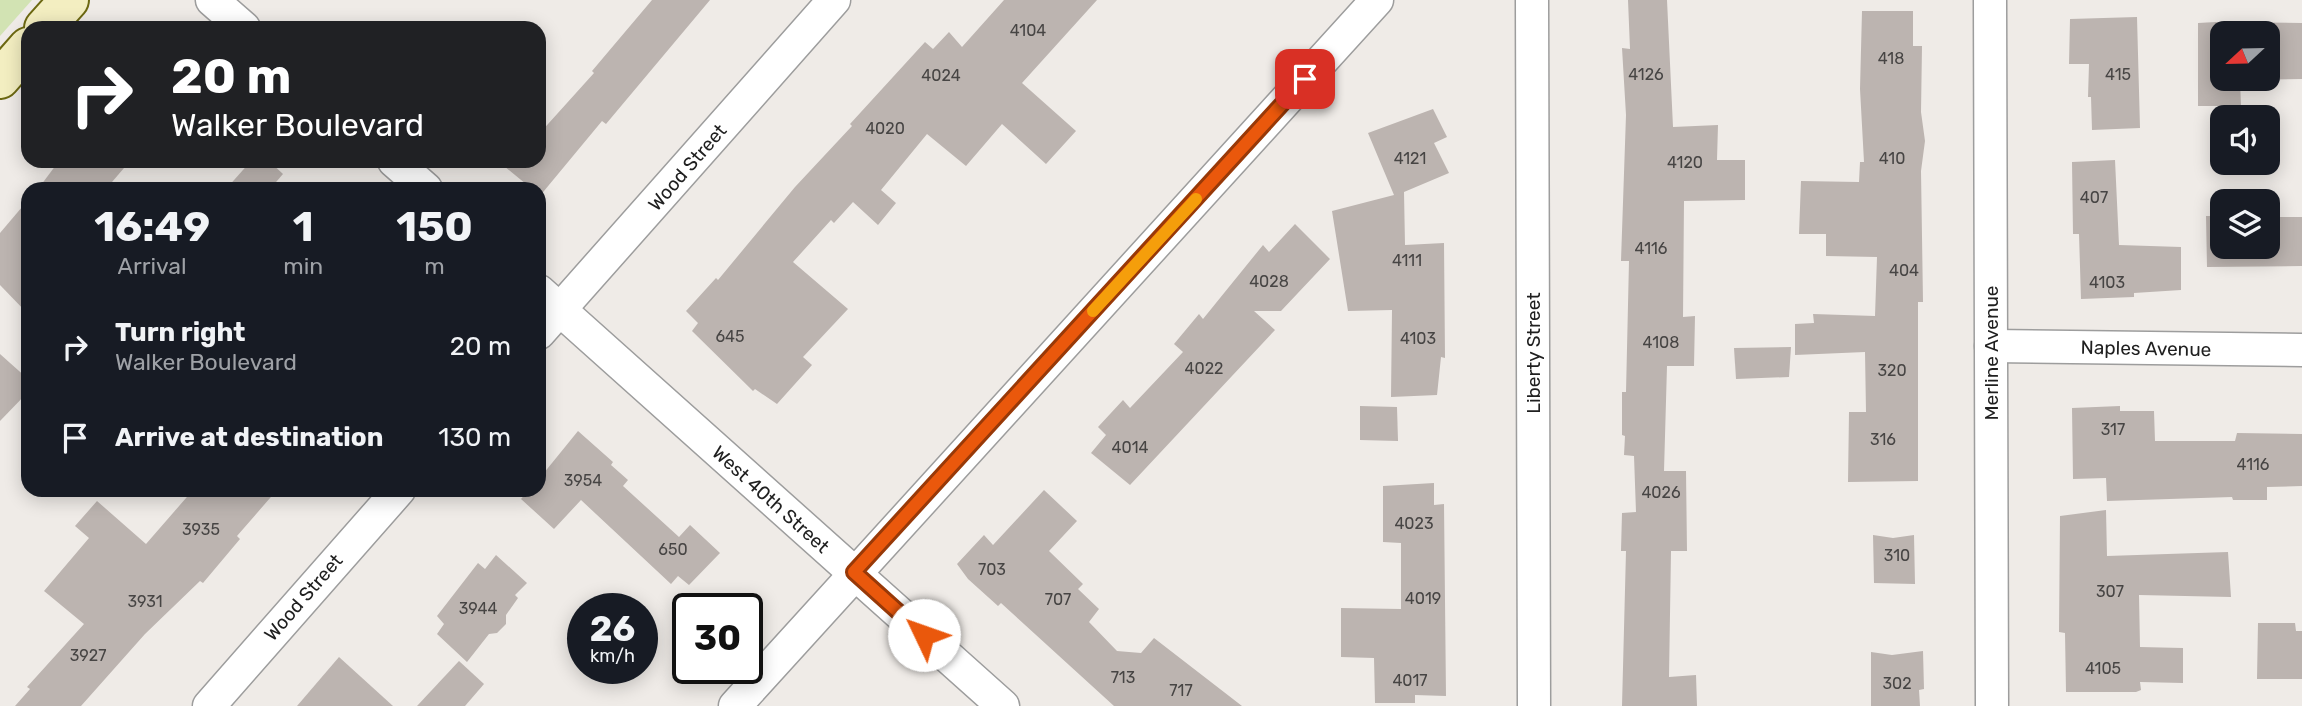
<!DOCTYPE html>
<html lang="en">
<head>
<meta charset="utf-8">
<style>
	:root { --surface:#171b24; --page:#20242c; --text:#f1f3f6; --muted:#9ea1a6 }
	body { margin:0; font-family:Rubik,sans-serif; background:var(--page); color:var(--text); height:100vh; display:flex; flex-direction:column; font-size:26px; white-space:nowrap }
	* { box-sizing:border-box; margin:0 }
	p { font-size:23px; color:var(--muted) }
	.icon { flex:none; width:38px; height:38px; fill:none; stroke:currentColor; stroke-width:2; stroke-linecap:round; stroke-linejoin:round }
	.map { position:relative; flex:1; overflow:hidden }
	.details { position:absolute; left:21px; top:182px; width:525px; height:315px; display:flex; flex-direction:column; background:var(--surface); border-radius:21px; box-shadow:0 4px 18px #0003 }
	.details>* { flex:none }
	.guide { position:absolute; left:21px; top:21px; width:525px; height:147px; border-radius:21px; box-shadow:0 4px 18px #0003; background:#202124; color:#fff; overflow:hidden }
	.needle { width:46px; rotate:248deg }
	.buttons { position:absolute; left:2210px; top:21px; display:grid; gap:14px }
	.buttons a { display:grid; place-items:center; width:70px; height:70px; border-radius:14px; background:var(--surface); box-shadow:0 4px 18px #0003; font-size:35px }
	.speed { position:absolute; left:567px; top:593px; display:flex; gap:14px; font-size:35px; font-weight:700; text-align:center }
	.speed>* { display:grid; place-content:center; width:91px; height:91px; border-radius:50%; background:var(--surface); box-shadow:0 4px 18px #0003; line-height:1 }
	.speed small { font-size:18px; font-weight:400 }
	.speed .limit { border:4px solid #111; border-radius:10px; background:#fff; color:#111 }
	.pin { position:absolute; display:grid; place-items:center; width:60px; height:60px; color:#fff; margin:-30px; border-radius:14px; box-shadow:0 4px 10px #0006 }
	.me { position:absolute; width:77px; margin:-38px; rotate:312deg; stroke-linejoin:round; filter:drop-shadow(0 0 5px #0008) }
	.turn { display:flex; align-items:center; gap:24px; height:147px; padding:0 35px; font-size:32px }
	.turn .icon { width:91px; height:91px; stroke-width:2.5 }
	.turn b { display:block; font-size:49px; line-height:60px }
	.eta { display:flex; justify-content:space-evenly; align-items:center; height:119px; text-align:center }
	.eta b { font-size:42px; font-weight:700; line-height:49px }
	ul { padding:0; list-style:none }
	li { display:flex; align-items:center; gap:21px; height:91px; padding:0 35px }
	li div { flex:1 }
	li b { display:block; font-size:26px }
	li em { font-style:normal }
	.map>svg:first-child { display:block }
	.grass { fill:#d2e3b3 }
	.building { fill:#bcb4b0; fill-rule:evenodd }
	.lines { fill:none; stroke-linecap:round; stroke-linejoin:round }
	.street-casing { stroke:#9d9d9d; stroke-width:35 }
	.secondary-casing { stroke:#6c6811; stroke-width:42 }
	.street { stroke:#fff; stroke-width:32 }
	.secondary { stroke:#f3eec1; stroke-width:38 }
	.route-casing { stroke:#983908; stroke-width:18 }
	.route { stroke:#ea580c; stroke-width:12 }
	.slow { stroke:#f59e0b; stroke-width:12 }
	.labels { text-anchor:middle; stroke-width:6; stroke-linejoin:round; paint-order:stroke }
	.number-label { font-size:16px; fill:#474544 }
	.street-label { font-size:19px; fill:#202020; stroke:#fff }
</style>
</head>
<body>
<div class="map">
<svg width="2302" height="706" viewBox="0 0 2302 706">
	<rect width="100%" height="100%" fill="#efebe7"/>
	<path class="grass" d="M0,0h32l-32,36z"/>
	<g class="building">
		<path d="M652,0h58l-104,124 -4,-3 -63,76v-8h-7l-34,-28h41v-27l55,-61 -2,-2z"/>
		<path d="M1004,0h93l-75,83 54,48 -30,33 -44,-40 -36,42 -39,-32 -46,56 15,13 -18,22 -25,-23 -19,21 -3,-3 -38,42 55,47 -45,48 9,8 -35,39 -22,-15 -2,2 -61,-60 6,-8 -12,-12 30,-33 2,2 77,-93 57,-61 -2,-2 75,-82 8,7 16,-17 13,15z"/>
		<path d="M1628,0h39l6,127 45,-2 -1,35h28v40l-61,1 -1,116 12,-1 -1,50h-27l-3,105h22l1,80h-16l-2,126 27,-2 1,31h-75l4,-155h-5l1,-38 14,-1 -2,-56 -10,-1 1,-19 -3,-1v-43h4l3,-131h-8l5,-146 -4,-67 8,1z"/>
		<path d="M1862,11h51v35h9l-1,66 4,29 -4,30 2,131h-5v179l-70,1 1,-70h17l-1,-60 -70,3v-31l19,-1 -1,-9 62,2 2,-59 -51,-1v-22h-27l2,-53 58,1 1,-20h4l-4,-73z"/>
		<path d="M2137,17l3,111 -48,2 -1,-33h-3l1,-33h-20l1,-45z"/>
		<path d="M2216,22l86,1v56l-62,1 1,26h-43v-83zM2222,33h46v46h-46z"/>
		<path d="M1433,109l14,28 -13,6 15,30 -45,19 1,53 39,-2 1,115 -4,-1 -4,38 -46,2 1,-87 -44,1 -16,-100 62,-16 -26,-62z"/>
		<path d="M2115,160l4,85 62,2v43l-47,3v4l-53,2 -2,-65h-6l-1,-72z"/>
		<path d="M59,161h71l-24,28h-68z"/>
		<path d="M251,161h18l14,13 -13,15h-44z"/>
		<path d="M28,200v114l-28,-29v-52z"/>
		<path d="M2206,216h16v31h46v-30h34v49l-95,1z"/>
		<path d="M1295,224l35,35 -49,52h-27l21,19 -145,155 -39,-32 15,-18 -8,-8 25,-27 7,8 53,-56 -9,-8 25,-30 4,5 60,-74 6,7z"/>
		<path d="M1791,347l-2,30 -53,2 -2,-31z"/>
		<path d="M0,354l28,25v13l-28,29z"/>
		<path d="M1360,406l37,1 1,34 -38,-1z"/>
		<path d="M2120,406v5h34l1,30h80l2,-8 65,1v52l-35,1v13h-34l-1,-3 -125,4 -1,-23 -33,1 -1,-71z"/>
		<path d="M578,431l35,31 -2,3 17,15 -5,6 56,51 11,-12 30,28 -31,32 -11,-9 -7,8 -90,-84 -27,29 -33,-30 8,-9h10v-11z"/>
		<path d="M1434,483v22l10,-1 2,192 -31,-1v8h-40l-1,-45 -33,-1v-49l60,1v-66l-18,-1v-56z"/>
		<path d="M193,490h84l-40,46 3,3 -37,44 -3,-2 -55,53 -64,72h-66l15,-17 -3,-2 57,-63 -40,-33 45,-53 -14,-12 22,-25 49,43z"/>
		<path d="M1044,490l33,31 -28,30 34,33 -5,5 21,20 -10,13 28,29 24,2 13,-15 88,68h-128l-113,-103 -3,3 -30,-27 -11,-15 27,-29 9,10z"/>
		<path d="M2106,510l1,46 121,-4 3,45 -92,-2 1,52 43,1v35l-43,-1 1,8 -5,2h-70l-1,-59 -6,-1 1,-116z"/>
		<path d="M1873,535l20,3 21,-3 1,49 -41,-1z"/>
		<path d="M496,555l31,28 -12,12 3,3 -12,17v9l-9,9 -8,1 -22,28 -30,-28 7,-10 -7,-8 41,-53 7,6z"/>
		<path d="M2258,623h37l1,8h6v48h-45z"/>
		<path d="M1923,651l1,38 -5,1 1,16h-49v-54l21,3z"/>
		<path d="M339,657l54,49h-96z"/>
		<path d="M459,661l25,23 -19,22h-48z"/>
	</g>
	<g class="lines">
		<g class="street-casing">
			<g id="street">
				<path d="M212,0l32,28"/>
				<path d="M1532,0l2,706"/>
				<path d="M1990,0l2,706"/>
				<path d="M394,161l32,28"/>
				<path d="M539,291l464,415"/>
				<path d="M539,333l295,-333"/>
				<path d="M1991,346l311,4"/>
				<path d="M209,706l190,-216"/>
				<path d="M735,706l642,-706"/>
			</g>
		</g>
		<g class="secondary-casing">
			<g id="secondary">
				<path d="M44,28l25,-28"/>
				<path d="M0,79l28,-32"/>
			</g>
		</g>
		<use href="#street" class="street"/>
		<use href="#secondary" class="secondary"/>
	</g>
	<g class="lines">
		<g class="route-casing">
			<path id="route" d="M924,635l-70,-63 451,-493"/>
		</g>
		<use href="#route" class="route"/>
		<path class="slow" d="M1093,311l103,-112"/>
	</g>
	<g class="labels">
		<g class="number-label">
			<text x="1028" y="36">4104</text>
			<text x="1891" y="64">418</text>
			<text x="1646" y="80">4126</text>
			<text x="2118" y="80">415</text>
			<text x="941" y="81">4024</text>
			<text x="885" y="134">4020</text>
			<text x="1410" y="164">4121</text>
			<text x="1892" y="164">410</text>
			<text x="1685" y="168">4120</text>
			<text x="2094" y="203">407</text>
			<text x="1651" y="254">4116</text>
			<text x="1407" y="266">4111</text>
			<text x="1904" y="276">404</text>
			<text x="1269" y="287">4028</text>
			<text x="2107" y="288">4103</text>
			<text x="730" y="342">645</text>
			<text x="1418" y="344">4103</text>
			<text x="1661" y="348">4108</text>
			<text x="1204" y="374">4022</text>
			<text x="1892" y="376">320</text>
			<text x="2113" y="435">317</text>
			<text x="1883" y="445">316</text>
			<text x="1130" y="453">4014</text>
			<text x="2253" y="470">4116</text>
			<text x="583" y="486">3954</text>
			<text x="1661" y="498">4026</text>
			<text x="1414" y="529">4023</text>
			<text x="201" y="535">3935</text>
			<text x="673" y="555">650</text>
			<text x="1897" y="561">310</text>
			<text x="992" y="575">703</text>
			<text x="2110" y="597">307</text>
			<text x="1423" y="604">4019</text>
			<text x="1058" y="605">707</text>
			<text x="145" y="607">3931</text>
			<text x="478" y="614">3944</text>
			<text x="88" y="661">3927</text>
			<text x="2103" y="674">4105</text>
			<text x="1123" y="683">713</text>
			<text x="1410" y="686">4017</text>
			<text x="1897" y="689">302</text>
			<text x="1181" y="696">717</text>
		</g>
		<g class="street-label">
			<text transform="translate(687 167) rotate(-49)" y="7">Wood Street</text>
			<text transform="translate(2146 348) rotate(1)" y="7">Naples Avenue</text>
			<text transform="translate(1533 353) rotate(-90)" y="7">Liberty Street</text>
			<text transform="translate(1991 353) rotate(-90)" y="7">Merline Avenue</text>
			<text transform="translate(771 499) rotate(42)" y="7">West 40th Street</text>
			<text transform="translate(303 597) rotate(-49)" y="7">Wood Street</text>
		</g>
	</g>
</svg>
<div class="buttons">
<a><svg class="needle" viewBox="-14 -14 28 28"><path d="M0-13l5 13h-10z" fill="#e53935"/><path d="M0 13l5-13h-10z" fill="#9ea1a6"/></svg></a>
<a><svg class="icon" aria-label="sound" viewBox="0 0 24 24"><path d="M4 9h4l5-4v14l-5-4H4zM17 9q2 3 0 6"/></svg></a>
<a><svg class="icon" aria-label="layers" viewBox="0 0 24 24"><path d="M12 4l9 5-9 5-9-5zM3 14l9 5 9-5"/></svg></a>
</div>
<div class="speed"><div>26<small>km/h</small></div><div class="limit">30</div></div>
<div class="pin" style="left:1305px;top:79px;background:#d93025"><svg class="icon" aria-label="arrive" viewBox="0 0 24 24"><path d="M6 21V4h12l-3 4 3 4H6"/></svg></div>
<svg class="me" style="left:924px;top:635px" viewBox="-20 -20 40 40"><circle r="19" fill="#fff"/><path d="M0-13L10 11 0 6-10 11z" fill="#ea580c"/></svg>
<div class="guide">
<div class="turn"><svg class="icon" aria-label="right" viewBox="0 0 24 24"><path d="M7 20v-9h11M14 6l5 5-5 5"/></svg><div><b>20 m</b>Walker Boulevard</div></div>
</div>
<section class="details">
<div class="eta">
<div><b>16:49</b><p>Arrival</p></div>
<div><b>1</b><p>min</p></div>
<div><b>150</b><p>m</p></div>
</div>
<ul>
<li><svg class="icon" aria-label="right" viewBox="0 0 24 24"><path d="M7 20v-9h11M14 6l5 5-5 5"/></svg><div><b>Turn right</b><p>Walker Boulevard</p></div><em>20 m</em></li>
<li><svg class="icon" aria-label="arrive" viewBox="0 0 24 24"><path d="M6 21V4h12l-3 4 3 4H6"/></svg><div><b>Arrive at destination</b></div><em>130 m</em></li>
</ul>
</section>
</div>
</body>
</html>
